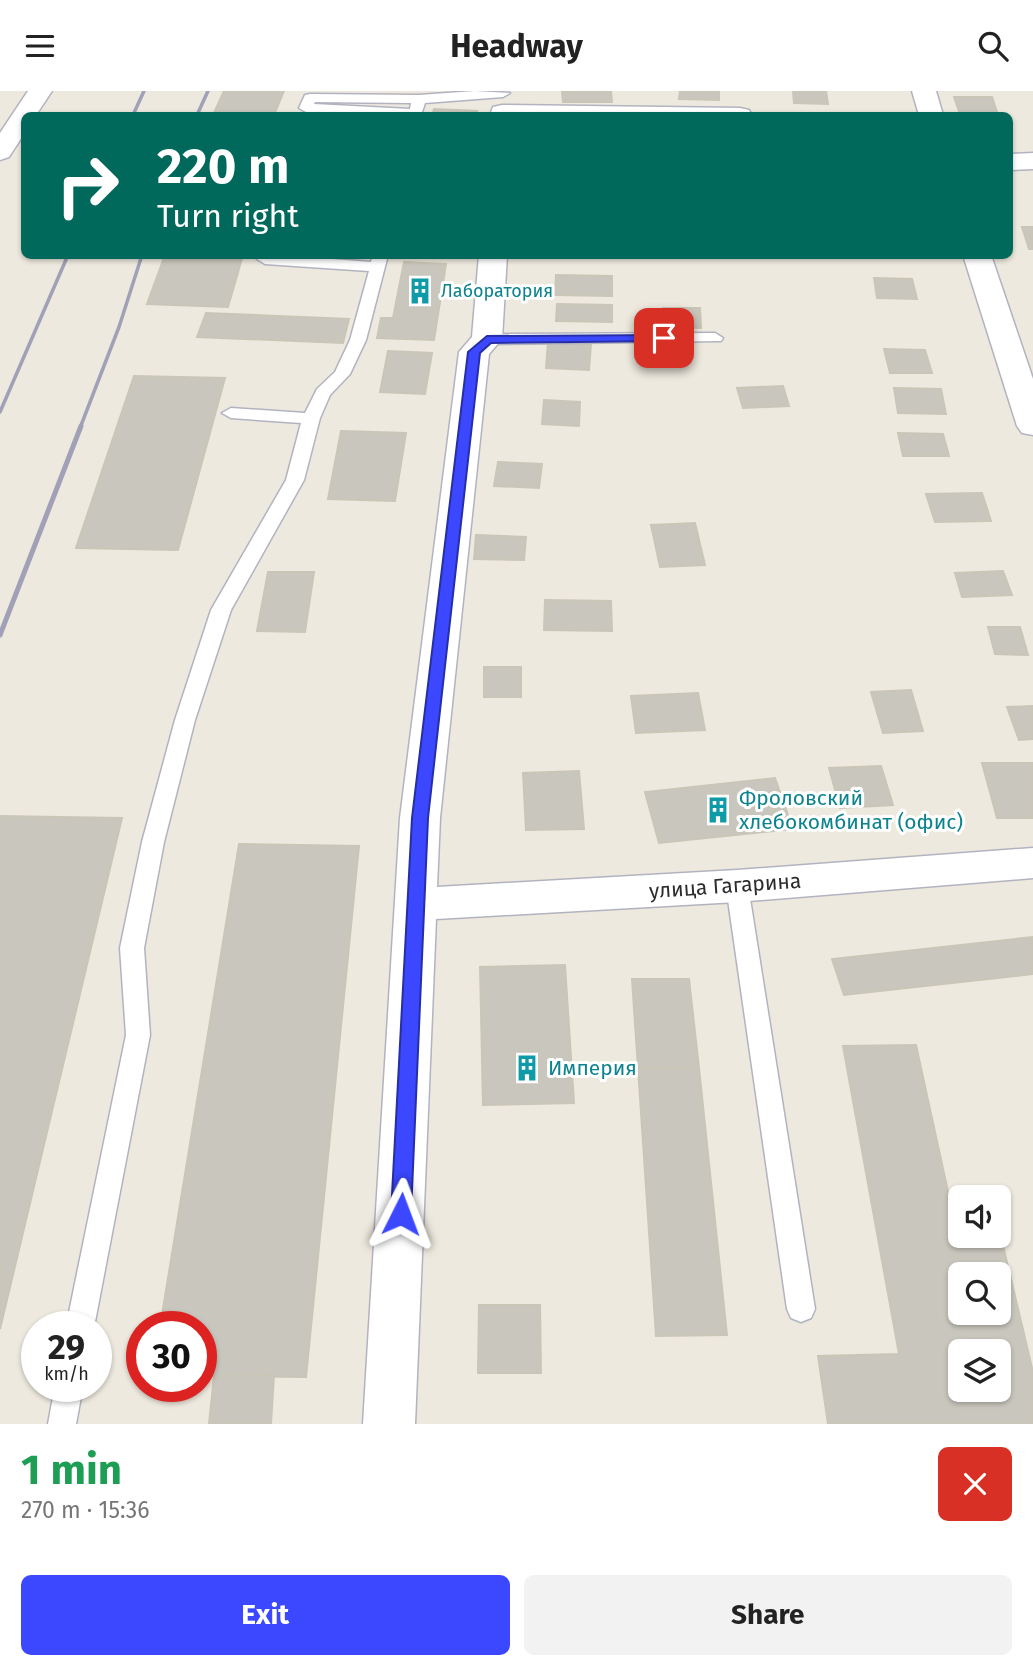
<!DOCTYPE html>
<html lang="en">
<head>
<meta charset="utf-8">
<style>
	:root { --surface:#fff; --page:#f2f2f2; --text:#222; --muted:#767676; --accent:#3b48ff }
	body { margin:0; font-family:"Fira Sans",sans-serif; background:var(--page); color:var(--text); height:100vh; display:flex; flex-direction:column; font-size:26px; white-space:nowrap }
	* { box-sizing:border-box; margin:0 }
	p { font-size:23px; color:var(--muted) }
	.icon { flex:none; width:38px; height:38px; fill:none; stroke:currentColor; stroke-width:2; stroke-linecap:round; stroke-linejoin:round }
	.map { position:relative; height:1333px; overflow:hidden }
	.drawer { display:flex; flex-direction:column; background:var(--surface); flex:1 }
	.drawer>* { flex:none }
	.guide { position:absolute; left:21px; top:21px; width:992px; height:147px; border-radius:10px; box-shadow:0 2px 5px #0004; background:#00695c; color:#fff; overflow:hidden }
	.buttons { position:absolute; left:948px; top:1094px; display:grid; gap:14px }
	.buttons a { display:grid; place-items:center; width:63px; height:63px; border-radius:10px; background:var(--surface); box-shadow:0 2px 5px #0004; font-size:35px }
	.speed { position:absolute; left:21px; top:1220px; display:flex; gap:14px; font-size:35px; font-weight:700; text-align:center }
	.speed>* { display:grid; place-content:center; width:91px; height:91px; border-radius:50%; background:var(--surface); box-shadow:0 2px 5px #0004; line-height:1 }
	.speed small { font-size:18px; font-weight:400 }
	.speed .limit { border:10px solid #d22; background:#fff; color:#111 }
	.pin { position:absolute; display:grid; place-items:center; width:60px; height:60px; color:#fff; margin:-30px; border-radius:14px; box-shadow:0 4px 10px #0006 }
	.me { position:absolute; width:77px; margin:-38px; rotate:3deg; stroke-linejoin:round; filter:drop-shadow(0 0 5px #0008) }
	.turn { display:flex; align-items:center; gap:24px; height:147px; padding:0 21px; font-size:32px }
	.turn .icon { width:91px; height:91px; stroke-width:2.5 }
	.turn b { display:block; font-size:49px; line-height:60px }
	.round { display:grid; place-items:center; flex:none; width:74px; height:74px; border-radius:10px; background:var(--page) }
	.head { display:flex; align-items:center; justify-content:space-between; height:119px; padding:0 21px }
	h1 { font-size:42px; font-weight:700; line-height:52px; color:#1e9e55 }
	.button { display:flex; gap:14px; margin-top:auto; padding:14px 21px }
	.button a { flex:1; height:80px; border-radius:10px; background:var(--accent); color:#fff; font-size:28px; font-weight:700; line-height:80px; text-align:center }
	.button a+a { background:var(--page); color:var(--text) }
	header { display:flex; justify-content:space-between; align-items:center; height:91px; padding:0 21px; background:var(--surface); font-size:32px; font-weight:700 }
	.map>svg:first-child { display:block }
	.building { fill:#c9c7bd; stroke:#cac6b7; stroke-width:2; fill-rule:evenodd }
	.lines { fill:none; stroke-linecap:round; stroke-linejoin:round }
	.lane-casing { stroke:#b2b3c0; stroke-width:3 }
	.street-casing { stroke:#b2b3c0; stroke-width:3 }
	.secondary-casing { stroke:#b2b3c0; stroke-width:3 }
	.lane { fill:#fff; fill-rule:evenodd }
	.street { fill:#fff; fill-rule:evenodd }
	.secondary { fill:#fff; fill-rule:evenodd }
	.rail-far1 { stroke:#a0a1b7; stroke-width:3.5 }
	.rail { stroke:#a0a1b7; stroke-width:5 }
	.route { fill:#3b48ff; stroke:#262fa6; stroke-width:2 }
	.labels { text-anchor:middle; stroke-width:6; stroke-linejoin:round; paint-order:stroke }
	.far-culture-label { font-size:18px; fill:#0d838f; stroke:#fff; text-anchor:start }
	.culture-label { font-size:21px; fill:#0d838f; stroke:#fff; text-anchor:start }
	.street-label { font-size:21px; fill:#2c2c2c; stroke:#fff }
</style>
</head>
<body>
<header><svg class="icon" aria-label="menu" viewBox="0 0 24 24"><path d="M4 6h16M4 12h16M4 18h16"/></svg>Headway<svg class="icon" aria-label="search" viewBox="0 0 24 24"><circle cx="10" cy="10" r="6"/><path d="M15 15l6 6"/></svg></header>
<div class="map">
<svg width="1033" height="1333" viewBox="0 0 1033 1333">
	<rect width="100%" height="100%" fill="#eee9de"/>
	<g class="building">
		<path d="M224,0h60l-10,24h-61z"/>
		<path d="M611,0l1,11h-49l-1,-10z"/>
		<path d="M680,0h39v9l-40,-1z"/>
		<path d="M793,0h33l2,13 -34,-1z"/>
		<path d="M954,6h38l6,18 -38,-1z"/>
		<path d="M434,18l43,2 -2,4h-43z"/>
		<path d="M1022,136h11v22h-4z"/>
		<path d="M165,164h78l-15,52 -81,-3z"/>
		<path d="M404,171l42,2 -12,76 -57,-2 4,-20h12z"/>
		<path d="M556,184l56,1v20l-57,-1z"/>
		<path d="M874,187l38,1 5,20 -40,-1z"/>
		<path d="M557,213l55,1v17l-56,-1z"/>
		<path d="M663,217h37l1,20 -37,-1z"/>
		<path d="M206,222l143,6 -6,24 -146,-6z"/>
		<path d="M548,251l43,2 -2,26 -43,-2z"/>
		<path d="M884,258l41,1 7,23h-42z"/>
		<path d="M388,260l44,2 -7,41 -45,-2z"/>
		<path d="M134,285l91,2 -47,172 -102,-2z"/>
		<path d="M783,295l6,20 -46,2 -6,-20z"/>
		<path d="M894,297l47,1 5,25 -48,-1z"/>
		<path d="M544,309l36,2 -1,24 -37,-2z"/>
		<path d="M341,340l65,2 -11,68 -67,-2z"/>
		<path d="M898,342l45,1 6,22h-46z"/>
		<path d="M498,371l44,2 -3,24 -45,-2z"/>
		<path d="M982,402l9,28 -56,1 -9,-28z"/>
		<path d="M695,432l10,42 -45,2 -9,-42z"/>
		<path d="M476,444l50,2 -2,23 -50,-1z"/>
		<path d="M1003,480l9,24 -50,2 -7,-24z"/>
		<path d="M268,481h46l-9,60 -48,-1z"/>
		<path d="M545,509l66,1 1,30 -68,-1z"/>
		<path d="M988,536h32l8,28 -33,-1z"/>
		<rect x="484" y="576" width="37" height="30"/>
		<path d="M911,599l12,41 -40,2 -12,-41z"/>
		<path d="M698,602l7,37 -69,3 -5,-37z"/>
		<path d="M1033,615v33l-14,1 -12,-33z"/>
		<path d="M982,672h51v55h-36z"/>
		<path d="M881,675l12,39 -53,3 -11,-40z"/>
		<path d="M579,680l5,58 -58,1 -3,-57z"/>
		<path d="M775,687l18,51 -134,14 -14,-51z"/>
		<path d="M0,725l122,2 -122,511z"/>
		<path d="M239,753l120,2 -53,531 -105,-1v-49h-41z"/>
		<path d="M1033,846v37l-189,21 -12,-36z"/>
		<path d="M565,874l9,138 -91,2 -3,-138z"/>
		<path d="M632,888h57l10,89h-61z"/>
		<path d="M916,954l43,197 43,-1 31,131v52h-205l-10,-68 81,-2 -56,-308zM961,1183h38v39h-38zM961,1260h38v38h-38z"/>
		<path d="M638,977h61l28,267 -71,1z"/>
		<path d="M479,1214h61l1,68h-63z"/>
		<path d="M274,1284l-3,49h-62l5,-48z"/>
	</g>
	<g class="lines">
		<g class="lane-casing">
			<g id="lane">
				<path d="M475,0l35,2 -7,4 -78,6 -4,12 -115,-3 -7,-4 6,-13 5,-1 109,1zM315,11l96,1 -1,6 -96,-5z"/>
				<path d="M280,164l91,7 2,-7h15l-22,85 -16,34 -20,21 -10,23 -16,62 -73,130 -36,110 -31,122 -20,106 6,87 -56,292h-28l60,-292 -6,-87 22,-106 33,-122 36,-110 75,-130 15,-57 -70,-5 -9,-5 9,-5 74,5 12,-24 18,-17 15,-32 19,-69 -104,-7 -8,-5 4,-4z"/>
				<path d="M715,242l8,5 -2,3 -234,3 -8,-5 8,-5z"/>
				<path d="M737,786l8,3 3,6 67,423 -4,9 -10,4 -10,-4 -4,-9 -61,-423 3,-6z"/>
				<path d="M55,1295h28l-7,38h-28z"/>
			</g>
		</g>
		<g class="street-casing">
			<g id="street">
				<path d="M912,0h24l7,24h-24z"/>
				<path d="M502,14l238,3 9,2 3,5h-262l3,-8z"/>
				<path d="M1033,62v16l-23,1v-16z"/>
				<path d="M479,164h28l-5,84 -13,15 -49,464 -3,69 300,-17 296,-22v30l-296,24 -301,17 -21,505h-52l37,-606 59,-466 13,-15z"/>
				<path d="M963,164h28l42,124v56l-11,-2 -5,-7z"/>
			</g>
		</g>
		<g class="secondary-casing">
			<path id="secondary" d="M28,0h24l-16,24h-12v19l-15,23 -9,3v-27z"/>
		</g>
		<use href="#lane" class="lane"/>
		<use href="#street" class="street"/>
		<use href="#secondary" class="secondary"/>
		<g class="rail-far1">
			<path d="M133,24l11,-24"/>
			<path d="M197,24l11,-24"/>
			<path d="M0,321l68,-157"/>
			<path d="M80,337l39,-101 23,-72"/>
		</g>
		<path class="rail" d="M0,544l81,-209"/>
	</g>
	<path class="route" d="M664,244l7,3 -2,3 -178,2 -11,10 -52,465 -17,396 -3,6 -7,3 -7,-3 -3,-6 21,-396 56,-466 19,-16z"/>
	<defs>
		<g id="building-bare" transform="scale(2.1)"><path d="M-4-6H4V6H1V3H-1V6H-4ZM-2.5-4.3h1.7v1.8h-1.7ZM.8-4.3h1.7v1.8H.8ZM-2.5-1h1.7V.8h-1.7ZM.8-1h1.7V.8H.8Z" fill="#0f9aa8" stroke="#fff" stroke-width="2.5" paint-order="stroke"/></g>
	</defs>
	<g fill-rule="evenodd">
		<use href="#building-bare" x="420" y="200"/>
		<use href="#building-bare" x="718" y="719"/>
		<use href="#building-bare" x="527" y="977"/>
	</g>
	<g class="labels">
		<g class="far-culture-label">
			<text x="441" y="206">Лаборатория</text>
		</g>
		<g class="culture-label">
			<text x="739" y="714">Фроловский<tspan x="739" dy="24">хлебокомбинат (офис)</tspan></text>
			<text x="548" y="984">Империя</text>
		</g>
		<g class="street-label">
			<text transform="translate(725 795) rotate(-4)" y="7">улица Гагарина</text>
		</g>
	</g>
</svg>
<div class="buttons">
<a><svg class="icon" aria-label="sound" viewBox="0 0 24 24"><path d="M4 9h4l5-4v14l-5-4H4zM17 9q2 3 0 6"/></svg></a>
<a><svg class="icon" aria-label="search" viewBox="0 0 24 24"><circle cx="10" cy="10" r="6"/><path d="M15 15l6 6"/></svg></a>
<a><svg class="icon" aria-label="layers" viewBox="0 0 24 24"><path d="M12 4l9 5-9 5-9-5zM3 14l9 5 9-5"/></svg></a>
</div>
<div class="speed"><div>29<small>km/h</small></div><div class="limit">30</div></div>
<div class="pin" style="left:664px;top:247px;background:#d93025"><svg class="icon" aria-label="arrive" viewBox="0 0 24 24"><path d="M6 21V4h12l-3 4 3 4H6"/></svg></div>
<svg class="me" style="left:401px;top:1123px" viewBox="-20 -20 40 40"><path d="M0-17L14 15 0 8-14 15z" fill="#3b48ff" stroke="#fff" stroke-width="4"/></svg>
<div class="guide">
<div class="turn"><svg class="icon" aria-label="right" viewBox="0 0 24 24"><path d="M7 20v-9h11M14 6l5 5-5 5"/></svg><div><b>220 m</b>Turn right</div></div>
</div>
</div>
<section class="drawer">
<div class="head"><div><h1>1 min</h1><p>270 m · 15:36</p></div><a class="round" style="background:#d93025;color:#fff"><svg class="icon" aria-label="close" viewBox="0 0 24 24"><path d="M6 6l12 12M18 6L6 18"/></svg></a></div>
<div class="button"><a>Exit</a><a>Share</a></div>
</section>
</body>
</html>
